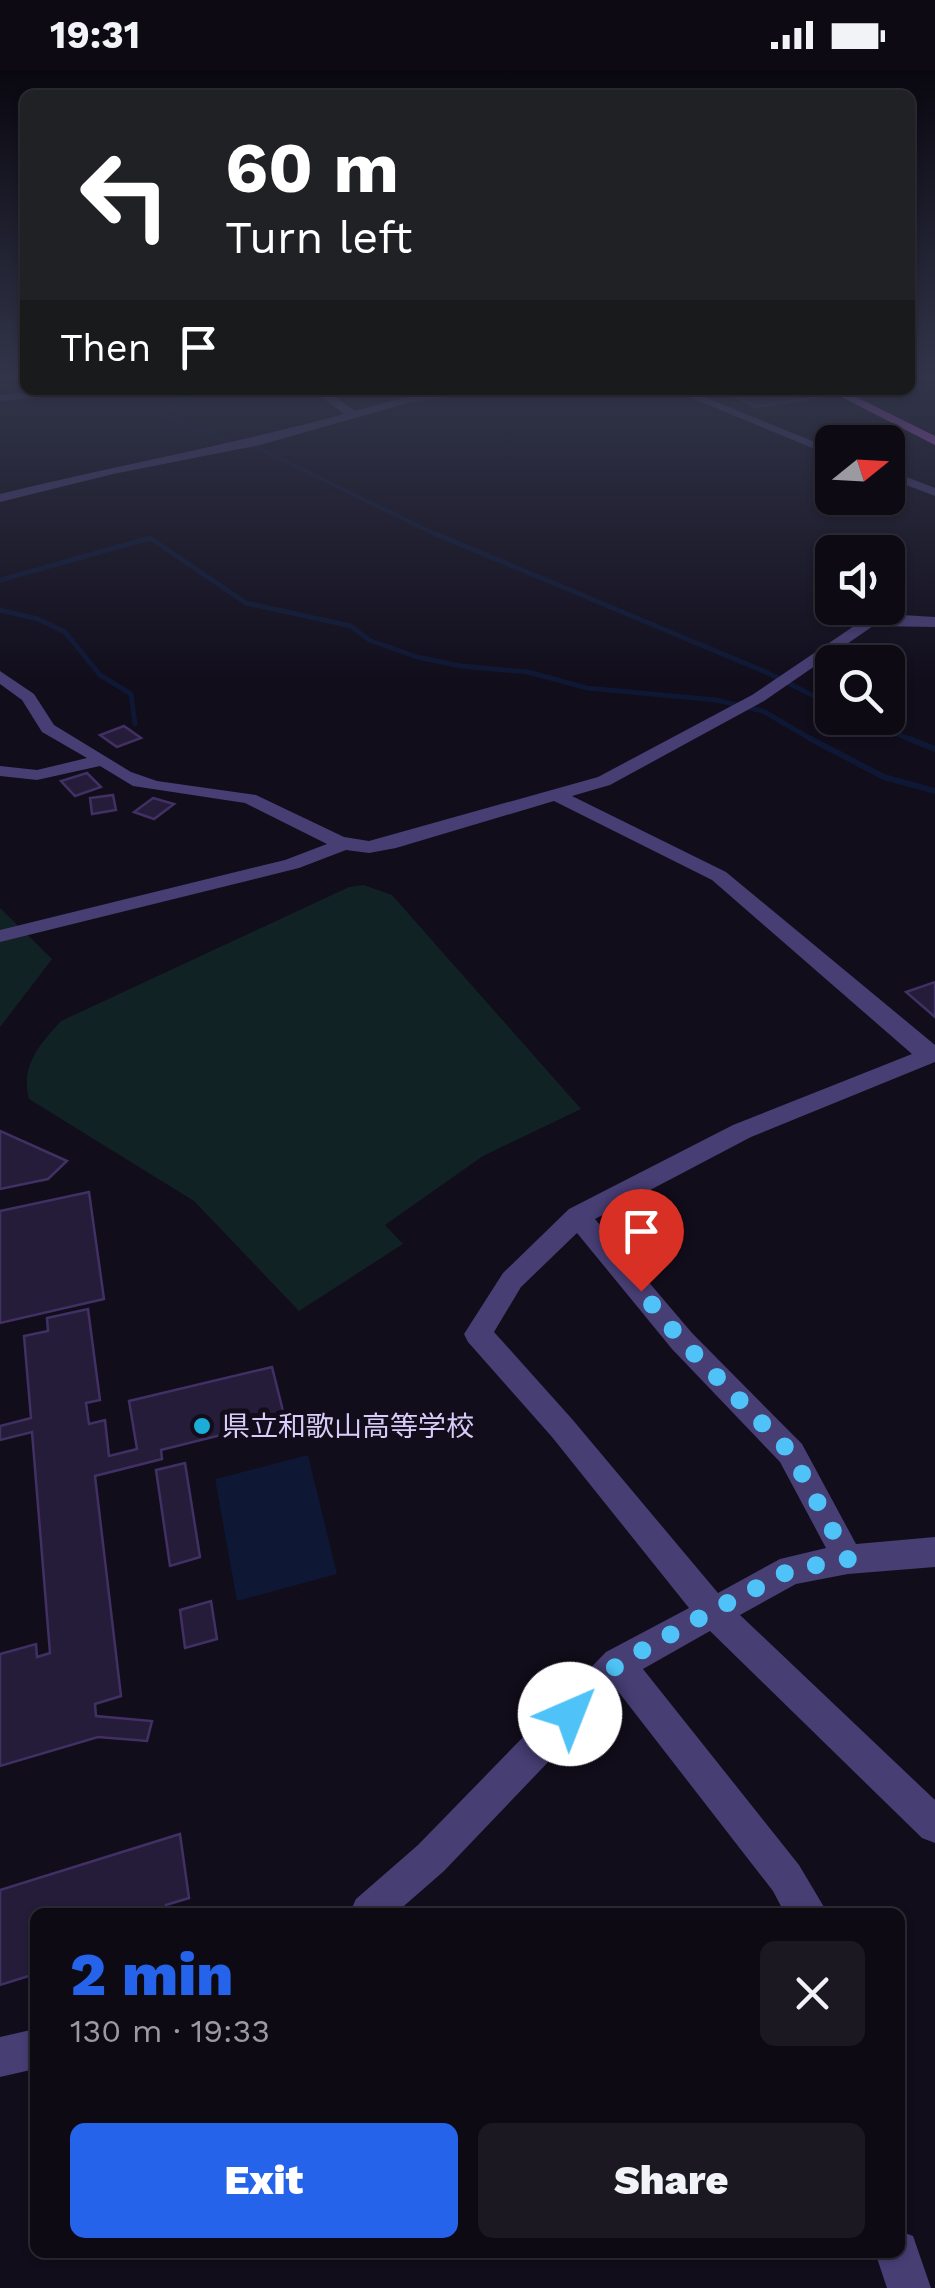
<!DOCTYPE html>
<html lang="en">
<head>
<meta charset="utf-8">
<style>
	:root { --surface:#0d0a14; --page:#1b1822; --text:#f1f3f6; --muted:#9a9aa0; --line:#2d2b34; --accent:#2563eb }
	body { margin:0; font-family:"Work Sans","Noto Sans JP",sans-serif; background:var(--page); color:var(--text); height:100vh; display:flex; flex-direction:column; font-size:38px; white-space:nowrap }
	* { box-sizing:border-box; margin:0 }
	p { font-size:32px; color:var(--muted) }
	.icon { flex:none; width:55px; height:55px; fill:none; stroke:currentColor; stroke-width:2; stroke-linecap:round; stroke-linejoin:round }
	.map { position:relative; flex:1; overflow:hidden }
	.details { position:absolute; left:30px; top:1838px; width:875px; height:350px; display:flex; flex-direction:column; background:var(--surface); border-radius:15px; box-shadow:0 2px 8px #0004,0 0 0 2px var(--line) }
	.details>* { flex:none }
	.top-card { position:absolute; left:20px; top:20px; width:895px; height:305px; border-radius:15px; box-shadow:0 2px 8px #0004,0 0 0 2px var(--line); background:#202124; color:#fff; overflow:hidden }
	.needle { width:65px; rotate:72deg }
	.controls { position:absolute; left:815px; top:355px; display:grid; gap:20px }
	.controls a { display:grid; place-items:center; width:90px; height:90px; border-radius:15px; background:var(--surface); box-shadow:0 2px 8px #0004,0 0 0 2px var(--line); font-size:50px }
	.pin { position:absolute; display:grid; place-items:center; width:85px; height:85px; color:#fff; margin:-102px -42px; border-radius:50% 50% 50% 0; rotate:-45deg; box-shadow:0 0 10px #0007 }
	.pin .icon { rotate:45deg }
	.me { position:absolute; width:110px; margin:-55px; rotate:44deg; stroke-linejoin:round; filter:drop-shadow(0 0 8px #0008) }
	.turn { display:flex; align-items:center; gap:35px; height:210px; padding:0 40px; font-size:45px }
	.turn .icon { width:130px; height:130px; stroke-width:2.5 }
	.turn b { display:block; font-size:70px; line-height:85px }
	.then { display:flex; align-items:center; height:95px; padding:0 40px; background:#0003; gap:20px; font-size:38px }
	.round { display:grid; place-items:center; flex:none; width:105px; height:105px; border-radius:15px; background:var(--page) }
	.overview { display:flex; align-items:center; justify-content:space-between; height:170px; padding:0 40px }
	h1 { font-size:60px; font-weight:800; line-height:75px; color:var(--accent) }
	.cta { display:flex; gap:20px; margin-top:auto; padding:20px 40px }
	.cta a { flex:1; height:115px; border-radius:15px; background:var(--accent); color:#fff; font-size:40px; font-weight:800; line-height:115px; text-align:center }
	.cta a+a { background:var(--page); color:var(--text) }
	.status { display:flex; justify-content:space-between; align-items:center; height:70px; padding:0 50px; background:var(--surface); direction:ltr }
	.status svg { height:28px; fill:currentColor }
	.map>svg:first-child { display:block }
	.green { fill:#112224 }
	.water { fill:#0e1733 }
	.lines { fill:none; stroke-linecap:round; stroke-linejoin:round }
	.stream-far2 { stroke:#0e1733; stroke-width:4 }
	.stream-far1 { stroke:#0e1733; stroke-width:5 }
	.stream { stroke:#0e1733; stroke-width:6 }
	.building { fill:#251c39; stroke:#413063; stroke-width:2.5 }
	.street { fill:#473e74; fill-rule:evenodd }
	.primary { fill:#ca61eb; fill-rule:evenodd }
	.route { stroke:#4fc3f7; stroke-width:18; stroke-dasharray:0 32.4 }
	.poi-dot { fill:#1bacd7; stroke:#110d1b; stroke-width:4 }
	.labels { text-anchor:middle; stroke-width:10; stroke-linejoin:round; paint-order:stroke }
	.poi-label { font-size:28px; fill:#d8cdf9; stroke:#110d1b; text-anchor:start }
</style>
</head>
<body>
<div class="status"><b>19:31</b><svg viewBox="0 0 49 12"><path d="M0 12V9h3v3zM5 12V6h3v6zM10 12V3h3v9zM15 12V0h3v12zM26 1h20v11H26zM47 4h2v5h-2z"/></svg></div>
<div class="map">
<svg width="935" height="2218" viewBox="0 0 935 2218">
	<rect width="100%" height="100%" fill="#110d1b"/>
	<g class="green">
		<path d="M364,815l28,10 189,214 -98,47 -98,69 18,19 -104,67 -105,-110 -165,-102c-9,-33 11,-55 32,-78l288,-134z"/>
		<path d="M0,838l52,51 -52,68z"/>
	</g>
	<path class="water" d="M308,1385l29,119 -100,27 -22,-122z"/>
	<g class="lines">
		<path class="stream-far2" d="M199,320l-29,14 -3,11 61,27 30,6 183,89"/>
		<g class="stream-far1">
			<path d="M436,464l332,139 64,32"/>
			<path d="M0,510l150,-42 96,65 105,23 18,14 48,17 44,9 67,6 59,16 129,12 47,11 53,31"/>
			<path d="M0,540l38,9 27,13 35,43 31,19 4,30"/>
			<path d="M857,648l60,24"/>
		</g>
		<g class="stream">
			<path d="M811,669l73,38 51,14"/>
			<path d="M910,669l25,10"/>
		</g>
	</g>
	<g class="building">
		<path d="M724,320h76l15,8 -60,9z"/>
		<path d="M124,656l17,12 -24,9 -17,-12z"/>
		<path d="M87,703l14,14 -26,9 -14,-15z"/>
		<path d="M113,725l3,15 -24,4 -2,-16z"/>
		<path d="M153,728l21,6 -20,15 -20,-7z"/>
		<path d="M935,912v35l-29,-25z"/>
		<path d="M0,1061l67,30 -19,18 -48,10z"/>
		<path d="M89,1122l15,107 -104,24v-112z"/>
		<path d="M88,1239l12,91 -14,3 3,21 16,-4 4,36 28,-7 -8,-48 143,-34 13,52 -124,31 1,9 -67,17 26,220 -26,8 1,12 56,5 -5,20 -49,-4 -98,29v-112l36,-10 1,13 13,-4 -18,-221 -32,8v-14l31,-8 -7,-82 24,-5 -1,-13z"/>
		<path d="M185,1393l15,94 -30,9 -14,-96z"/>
		<path d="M211,1531l6,38 -32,9 -5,-38z"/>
		<path d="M180,1764l9,64 -23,7v7h-131v62l-35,11v-95z"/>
	</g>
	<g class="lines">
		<g class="street">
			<path d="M64,320h50l-114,11v-6z"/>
			<path d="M313,320h12l30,21 52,-14 80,-7 -79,13 -148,42 -147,29 -113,28v-8c115,-28 231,-49 344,-80z"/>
			<path d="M672,320h15l145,59v7z"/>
			<path d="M888,400l47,18v8l-47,-18z"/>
			<path d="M885,544l50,3v10l-62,-1 -109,75 -154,84 -38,11 154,76 209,173v17l-184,75 -156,82 97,114 110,111 54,100 79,-7v30l-87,7 -52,10 -56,31 195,185v43l-13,-5 -212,-207 -67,38 156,196 25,42 -2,5h-38l-11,-21 -156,-201 -173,181 -47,41h-47l6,-13 62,-54 188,-193 83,-44 -137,-171 -84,-95 -4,-8 39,-61 66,-64 164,-84 179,-71 -200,-174 -158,-79 -158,47 -27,5 -23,-3 -47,18 -299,74v-12l285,-70 42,-16 -82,-41 -112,-17 -33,-20 -63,14 -37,-4v-10l37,4 50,-12 -45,-26 -20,-32 -22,-16v-13l34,23 20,31 77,47 26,9 99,14 88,42 25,4 229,-64 154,-82 111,-75zM577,1163l95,116 108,113 46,86 -46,11 -62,34 -146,-174 -78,-87 27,-45z"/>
			<path d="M35,1959v40l-35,8v-40z"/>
			<path d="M900,2161l13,5 18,52h-44l-12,-36h25z"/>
		</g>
		<path class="primary" d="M828,320h14l93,46v9z"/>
	</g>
	<linearGradient id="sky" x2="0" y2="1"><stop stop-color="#09070f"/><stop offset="0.5" stop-color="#32354a"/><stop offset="1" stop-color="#32354a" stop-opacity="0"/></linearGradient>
	<rect width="935" height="614" fill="url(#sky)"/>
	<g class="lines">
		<path class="route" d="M570,1644l48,-50 94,-53 79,-41 57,-11 -57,-106 -109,-112 -41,-50"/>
	</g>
	<circle class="poi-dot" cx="202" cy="1356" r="10"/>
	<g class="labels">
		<g class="poi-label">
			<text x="222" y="1366">県立和歌山高等学校</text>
		</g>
	</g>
</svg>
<div class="controls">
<a><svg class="needle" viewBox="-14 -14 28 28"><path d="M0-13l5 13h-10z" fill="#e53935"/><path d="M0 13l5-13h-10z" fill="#9a9aa0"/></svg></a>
<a><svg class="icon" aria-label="sound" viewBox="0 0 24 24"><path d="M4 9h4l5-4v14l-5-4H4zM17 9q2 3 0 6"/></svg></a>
<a><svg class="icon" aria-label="search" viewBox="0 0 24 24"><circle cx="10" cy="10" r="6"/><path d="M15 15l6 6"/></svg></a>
</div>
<div class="pin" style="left:641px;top:1221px;background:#d93025"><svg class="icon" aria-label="arrive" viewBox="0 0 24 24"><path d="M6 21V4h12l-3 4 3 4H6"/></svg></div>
<svg class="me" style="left:570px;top:1644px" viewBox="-20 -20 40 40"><circle r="19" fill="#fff"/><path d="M0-13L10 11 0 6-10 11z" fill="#4fc3f7"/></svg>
<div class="top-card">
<div class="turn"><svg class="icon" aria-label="left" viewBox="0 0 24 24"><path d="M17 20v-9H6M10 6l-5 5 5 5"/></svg><div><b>60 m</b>Turn left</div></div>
<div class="then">Then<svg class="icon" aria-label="arrive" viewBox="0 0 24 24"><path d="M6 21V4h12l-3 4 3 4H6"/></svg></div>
</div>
<section class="details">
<div class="overview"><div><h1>2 min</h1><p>130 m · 19:33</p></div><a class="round"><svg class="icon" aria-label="close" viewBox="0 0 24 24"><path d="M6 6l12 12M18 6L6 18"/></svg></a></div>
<div class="cta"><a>Exit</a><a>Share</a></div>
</section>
</div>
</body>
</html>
